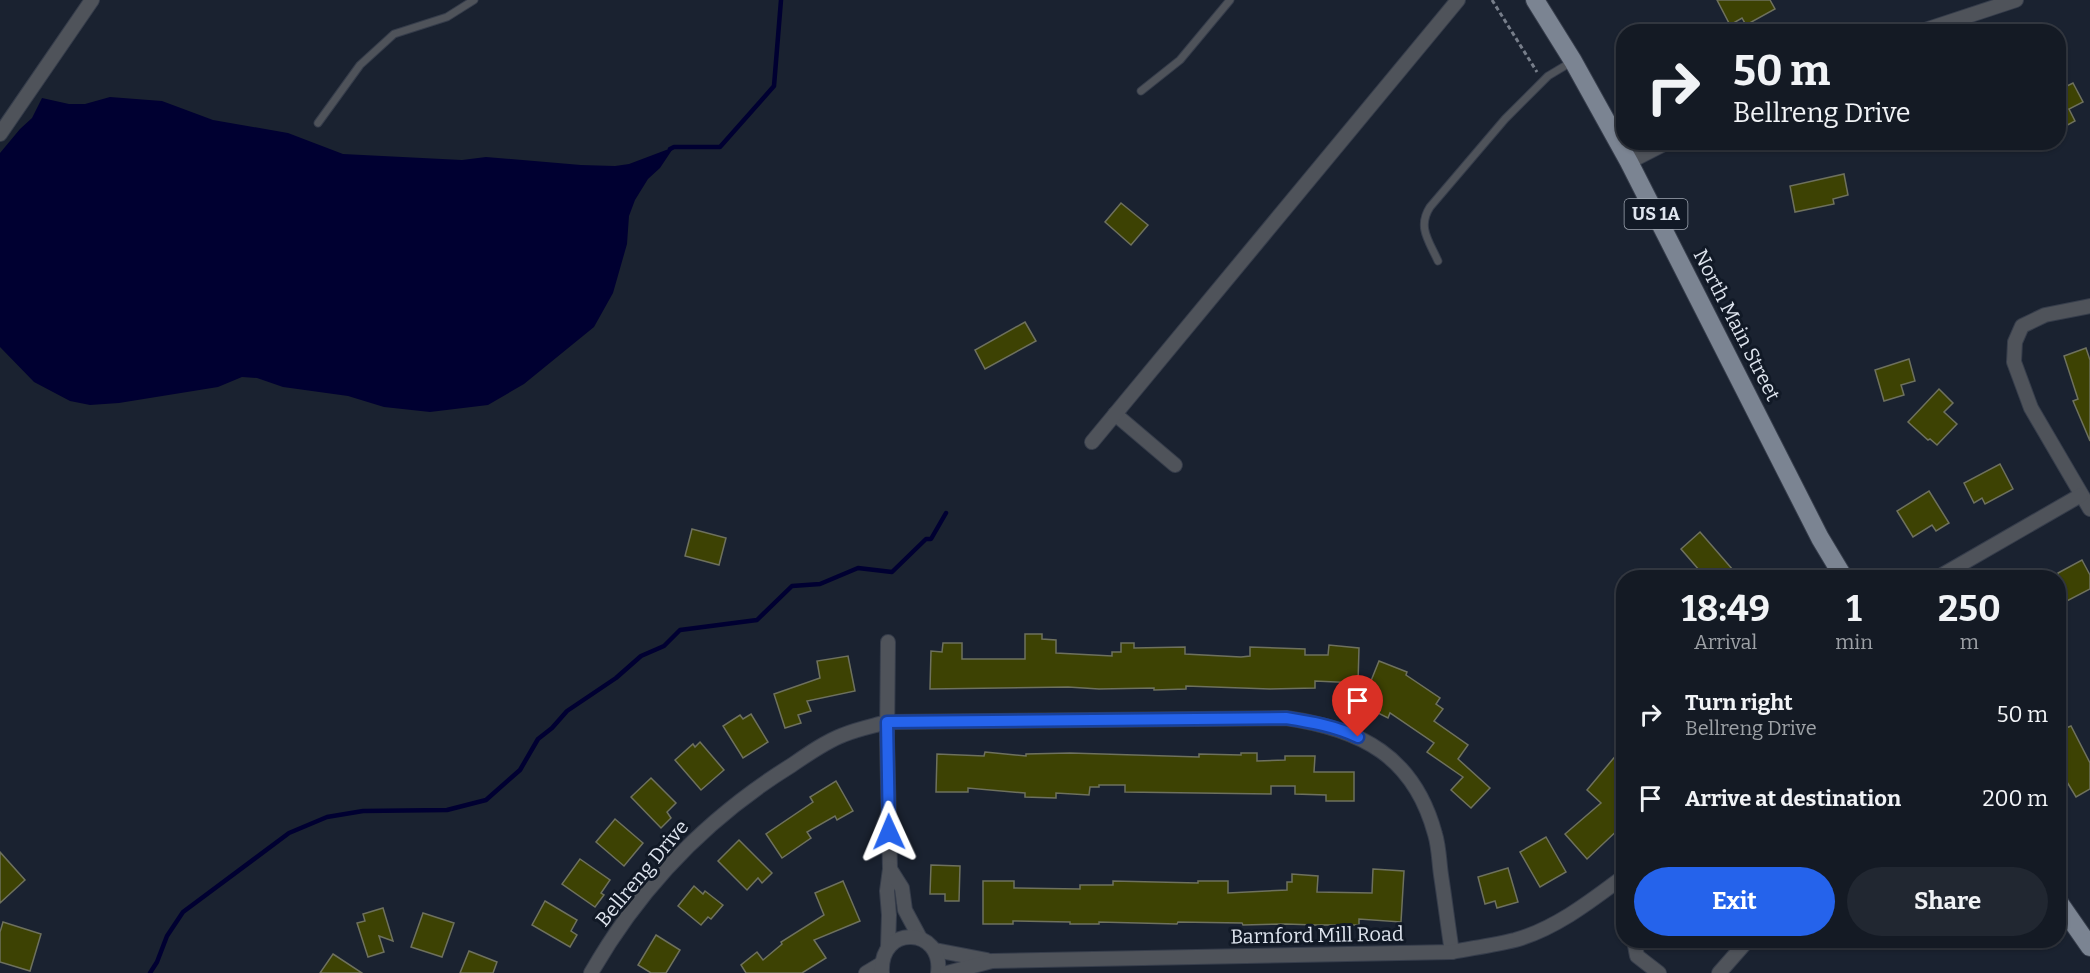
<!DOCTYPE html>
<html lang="en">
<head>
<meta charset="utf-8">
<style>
	:root { --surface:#141a24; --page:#212731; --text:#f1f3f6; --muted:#9da1a6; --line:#333841; --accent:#2563eb }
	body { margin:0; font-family:Bitter,serif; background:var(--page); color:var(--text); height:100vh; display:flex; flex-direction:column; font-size:22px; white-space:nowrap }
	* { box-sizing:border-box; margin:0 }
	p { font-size:20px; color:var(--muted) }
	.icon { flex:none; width:33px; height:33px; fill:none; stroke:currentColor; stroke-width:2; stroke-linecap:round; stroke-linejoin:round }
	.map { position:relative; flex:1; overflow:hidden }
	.side { position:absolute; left:1616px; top:570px; width:450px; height:378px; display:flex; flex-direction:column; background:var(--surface); border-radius:24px; box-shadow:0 2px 4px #0004,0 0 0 2px var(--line) }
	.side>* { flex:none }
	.guide { position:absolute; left:1616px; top:24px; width:450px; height:126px; border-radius:24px; box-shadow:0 2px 4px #0004,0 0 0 2px var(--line); background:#141a24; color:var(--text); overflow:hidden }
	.pin { position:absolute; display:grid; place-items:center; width:51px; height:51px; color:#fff; margin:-62px -26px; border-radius:50% 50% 50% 0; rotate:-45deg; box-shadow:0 0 6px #0007 }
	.pin .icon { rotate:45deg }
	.me { position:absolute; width:66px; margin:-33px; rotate:359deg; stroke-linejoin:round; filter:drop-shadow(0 0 4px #0008) }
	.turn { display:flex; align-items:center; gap:21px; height:126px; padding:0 18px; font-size:27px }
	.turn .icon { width:78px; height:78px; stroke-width:2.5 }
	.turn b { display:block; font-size:42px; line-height:51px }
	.eta { display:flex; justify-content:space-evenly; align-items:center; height:102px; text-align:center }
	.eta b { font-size:36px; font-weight:700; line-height:42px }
	.cta { display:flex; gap:12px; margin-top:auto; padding:12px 18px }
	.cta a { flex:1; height:69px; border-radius:36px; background:var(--accent); color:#fff; font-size:24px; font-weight:700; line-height:69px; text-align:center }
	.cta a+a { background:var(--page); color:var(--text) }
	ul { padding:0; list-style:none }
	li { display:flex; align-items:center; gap:18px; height:84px; padding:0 18px }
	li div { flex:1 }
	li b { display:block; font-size:22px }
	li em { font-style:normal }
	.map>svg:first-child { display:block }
	.water { fill:#000031 }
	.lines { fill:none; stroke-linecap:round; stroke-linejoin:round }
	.stream { stroke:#000031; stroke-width:4.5 }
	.building { fill:#3d4203; stroke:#6e715e; stroke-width:1.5 }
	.service-casing { stroke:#363d4b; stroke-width:9 }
	.minor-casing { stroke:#363d4b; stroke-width:16 }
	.primary-casing { stroke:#363d4b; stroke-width:20 }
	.path { stroke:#777e8a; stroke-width:3; stroke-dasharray:4.5 3; stroke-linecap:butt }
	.service { stroke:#4f535a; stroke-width:7 }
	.minor { stroke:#4f535a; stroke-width:14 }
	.primary { stroke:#7b8492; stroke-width:18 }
	.route-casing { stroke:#184099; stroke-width:15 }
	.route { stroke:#2563eb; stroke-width:10 }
	.labels { text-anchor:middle; stroke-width:6; stroke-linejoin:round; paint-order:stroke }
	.shield { fill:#111926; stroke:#a1a8b3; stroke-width:1.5 }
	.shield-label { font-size:18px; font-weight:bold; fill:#dfe5ef }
	.street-label { font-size:20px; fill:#dfe5ef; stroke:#111926 }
</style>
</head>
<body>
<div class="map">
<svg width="2090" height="973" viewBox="0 0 2090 973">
	<rect width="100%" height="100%" fill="#1a2230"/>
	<path class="water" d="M110,97l52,4 51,19 75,13 55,21 119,6 24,-3 95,8 34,1 14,-2 45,-17 -14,21 -12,11 -13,21 -6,16 -2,28 -14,49 -19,34 -70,57 -36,21 -58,7 -46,-5 -36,-11 -65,-9 -26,-9 -15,-1 -24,10 -99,16 -29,2 -20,-4 -36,-19 -34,-35v-194l20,-24 12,-11 10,-20 27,6h16z"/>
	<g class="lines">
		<g class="stream">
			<path d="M670,149l4,-2h46l54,-61 7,-86"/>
			<path d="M150,973l7,-11 10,-26 16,-24 106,-79 38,-16 36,-6 84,-1 39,-10 34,-30 18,-31 14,-11 15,-17 49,-33 25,-22 23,-10 16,-16 77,-10 35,-34 28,-2 38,-16 34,4 34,-33h5l15,-26"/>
		</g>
	</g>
	<g class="building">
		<path d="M1717,0h53l5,9 -29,16 -4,-7 -12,7z"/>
		<path d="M2073,83l10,19 -14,7 6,12 -13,7 -4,-7v-34l1,3z"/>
		<path d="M1844,174l4,21 -15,4 1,5 -39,8 -5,-26z"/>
		<path d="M1121,203l27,22 -17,20 -26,-23z"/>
		<path d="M1025,322l11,19 -51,28 -10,-19z"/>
		<path d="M2086,348l4,12v81l-17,-40 5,-2 -14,-43z"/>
		<path d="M1909,359l6,22 -14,4 3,10 -20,6 -9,-31z"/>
		<path d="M1939,389l14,14 -9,9 13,12 -20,21 -7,-6 -2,1 -20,-18z"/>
		<path d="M2000,464l13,25 -28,15 -3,-6 -8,5 -10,-20z"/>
		<path d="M1929,491l20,32 -13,8 -4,-6 -19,12 -16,-26z"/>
		<path d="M692,529l34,9 -7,27 -34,-9z"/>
		<path d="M1700,532l40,46h-34l-25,-29z"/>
		<path d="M2082,560l8,15v14l-27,14 -5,-10v-20z"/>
		<path d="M1025,634h17v5l14,1v13l56,3v-4h9v-9h13v5l51,-1v7l56,3 9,-1v-9l55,2v6h23l1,-10 30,3 -1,35 -43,-2v7l-45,1 -84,-3v3l-32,1v-2l-55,1 -31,-2 -138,2 1,-38 11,1 1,-9h19v16h63z"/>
		<path d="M848,656l7,35 -48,10 4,10 -13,4 3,8 -16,5 -11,-34 46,-16 -3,-17z"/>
		<path d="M1379,661l28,11 -1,3 34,23 -4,6 7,5 -9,12 34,24 -10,14 32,29 -19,20 -20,-18 12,-13 -36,-25 7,-9 -44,-30 -2,5 -16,-8 3,-7 -11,-5z"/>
		<path d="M751,714l17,28 -25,16 -20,-32 17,-11 3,4z"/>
		<path d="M2058,716l8,12 5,-2 19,37v26l-14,8 -18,-30z"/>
		<path d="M700,742l24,28 -23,20 -26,-30 18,-16 2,3z"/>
		<path d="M1623,747v78l-36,34 -22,-25 36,-31 -14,-13z"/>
		<path d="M985,752l41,4v-2l44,-1 129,4v-3l42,1v-2h16v8l28,-1v-4h30l-1,16h40v29h-28v-6l-31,-1v-8h-24v8l-146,-2v-7h-26v2h-9l-1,8 -33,-2v5l-31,-1v-4l-57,-5v4h-32l1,-38 47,2z"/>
		<path d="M651,778l25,25 -9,9 4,6 -10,10 -30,-31z"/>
		<path d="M836,781l17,30 -16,9 -2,-4 -28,16 4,6 -29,20 -16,-24 47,-32 -3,-5z"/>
		<path d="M615,819l28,24 -19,23 -28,-24z"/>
		<path d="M1546,837l20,35 -26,15 -20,-35z"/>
		<path d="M739,840l33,33 -10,10 -4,-5 -11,12 -29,-29z"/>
		<path d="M0,852l25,28 -25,23z"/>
		<path d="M580,859l30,21 -9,13 3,2 -9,12 -33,-23z"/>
		<path d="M931,865l29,1 -1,35h-14v-7h-15z"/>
		<path d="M1508,868l10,34 -21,6 -2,-7 -10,3 -7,-27z"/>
		<path d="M1373,869l31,2 -3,51 -42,-3v6h-44l-29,-1 -43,1 -1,-2 -64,-1 -1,2 -78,-2v2h-29v-2l-57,-1v3h-30v-43h31v7l66,1v-4h33v-4l85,2v-2h30v12l59,-3v-8h5v-8l26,2 -1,16 55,1z"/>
		<path d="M843,881l17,40 -46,19 12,18 -24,15h-56l-5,-8 16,-13 6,8 19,-16 -1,-2 43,-27 -9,-22z"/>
		<path d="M694,886l9,8 2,-3 18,14 -12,14 -3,-2 -7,8 -23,-19z"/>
		<path d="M545,901l32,19 -6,11 6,4 -7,12 -38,-22z"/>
		<path d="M383,908l10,33 -14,-5 5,16 -16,5 -11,-34 8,-2 -2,-7z"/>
		<path d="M423,913l31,10 -12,34 -31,-10z"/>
		<path d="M3,922l38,12 -11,37 -30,-9v-30z"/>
		<path d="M656,935l24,15 -14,23h-15l-13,-8z"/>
		<path d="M469,951l28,11 -4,11h-33z"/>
		<path d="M333,954l29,19h-42z"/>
	</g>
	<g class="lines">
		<g class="service-casing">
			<g id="service">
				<path d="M1141,91l39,-31 50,-60"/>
				<path d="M318,123l42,-58 34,-31 53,-17 27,-17"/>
				<path d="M1438,261c-9,-20 -21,-34 -8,-54l75,-88 43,-43 25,-15"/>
			</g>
		</g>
		<g class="minor-casing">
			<g id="minor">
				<path d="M1919,32l97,-32"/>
				<path d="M0,134l92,-134"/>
				<path d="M1629,162l39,-20"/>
				<path d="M2090,306l-45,9 -23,11 -7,16 -1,20 17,46 59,101"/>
				<path d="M1115,414l60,51"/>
				<path d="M1092,442l366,-442"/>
				<path d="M1937,578l144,-83"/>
				<path d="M888,642l-1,98 3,129 -3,22 2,24 -1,32"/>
				<path d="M890,869l12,19 3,22 15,28"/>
				<path d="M1634,940l3,16 22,17"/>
				<path d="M935,950l52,10"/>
				<path d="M591,973c49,-86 117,-156 201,-208 16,-11 33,-23 51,-30 14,-6 30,-9 44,-13l399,-4c75,11 128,38 149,116 4,13 4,27 6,41 4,26 7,51 11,77"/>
				<path d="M866,973l15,-9"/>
				<path d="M882,973c-3,-50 62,-46 56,0"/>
				<path d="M947,973l45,-12 460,-9c21,-4 43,-7 63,-12 40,-11 76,-39 108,-63"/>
				<path d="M1719,973l29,-33"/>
			</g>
		</g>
		<g class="primary-casing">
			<g id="primary">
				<path d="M1535,0l38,61 56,101 191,376 24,40"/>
				<path d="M2058,901l32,46"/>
			</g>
		</g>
		<path class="path" d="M1492,0l45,72"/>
		<use href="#service" class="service"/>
		<use href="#minor" class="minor"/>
		<use href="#primary" class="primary"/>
	</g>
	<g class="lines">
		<g class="route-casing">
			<path id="route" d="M889,832l-2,-110 399,-4c25,4 49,8 72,19"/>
		</g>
		<use href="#route" class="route"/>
	</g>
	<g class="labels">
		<rect class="shield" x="1624.5" y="199" width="63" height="30" rx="4.5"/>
		<g class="shield-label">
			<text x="1656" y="220">US 1A</text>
		</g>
		<g class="street-label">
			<text transform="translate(1737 325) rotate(63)" y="7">North Main Street</text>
			<text transform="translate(642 873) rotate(-50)" y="7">Bellreng Drive</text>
			<text transform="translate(1317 935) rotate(-1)" y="7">Barnford Mill Road</text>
		</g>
	</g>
</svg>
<div class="pin" style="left:1358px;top:737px;background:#d93025"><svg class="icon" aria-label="arrive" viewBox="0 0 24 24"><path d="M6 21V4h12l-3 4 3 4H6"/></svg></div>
<svg class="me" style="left:889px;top:832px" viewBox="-20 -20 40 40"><path d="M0-17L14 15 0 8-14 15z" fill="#2563eb" stroke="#fff" stroke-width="4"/></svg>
<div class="guide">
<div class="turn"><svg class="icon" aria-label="right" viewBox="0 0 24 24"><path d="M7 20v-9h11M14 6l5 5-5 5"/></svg><div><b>50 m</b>Bellreng Drive</div></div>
</div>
<section class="side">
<div class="eta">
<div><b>18:49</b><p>Arrival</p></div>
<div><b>1</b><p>min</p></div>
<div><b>250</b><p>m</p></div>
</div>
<ul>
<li><svg class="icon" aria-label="right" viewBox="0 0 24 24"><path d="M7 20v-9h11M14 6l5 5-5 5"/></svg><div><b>Turn right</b><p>Bellreng Drive</p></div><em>50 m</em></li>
<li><svg class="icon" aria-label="arrive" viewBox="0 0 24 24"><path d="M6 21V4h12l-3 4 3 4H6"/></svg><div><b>Arrive at destination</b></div><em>200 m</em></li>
</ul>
<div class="cta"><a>Exit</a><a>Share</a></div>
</section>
</div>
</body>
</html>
